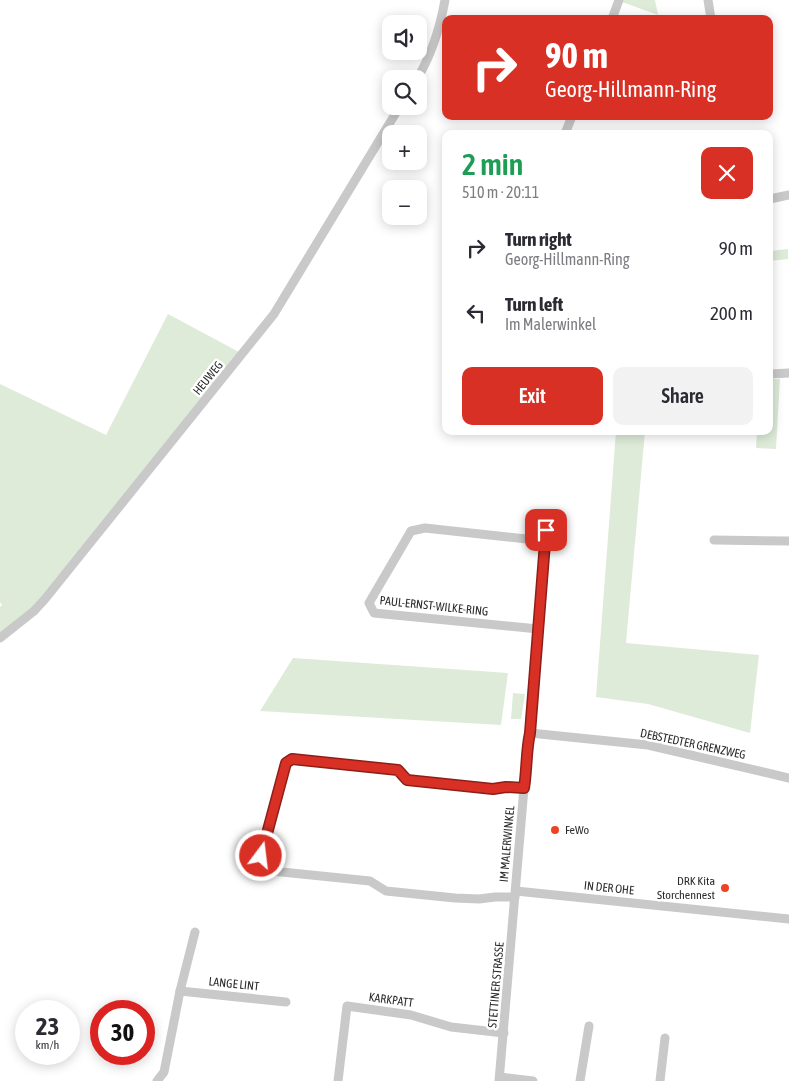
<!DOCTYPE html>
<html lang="en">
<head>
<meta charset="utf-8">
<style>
	:root { --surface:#fff; --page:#f2f2f3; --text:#2b2b33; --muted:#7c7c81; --accent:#d93025 }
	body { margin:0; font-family:"Asap Condensed",sans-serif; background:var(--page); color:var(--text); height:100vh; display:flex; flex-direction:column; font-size:19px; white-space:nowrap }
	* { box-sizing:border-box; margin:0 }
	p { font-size:16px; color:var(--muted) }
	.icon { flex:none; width:28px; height:28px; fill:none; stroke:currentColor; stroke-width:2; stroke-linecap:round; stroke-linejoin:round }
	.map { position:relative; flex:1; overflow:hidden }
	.details { position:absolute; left:442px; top:130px; width:331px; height:305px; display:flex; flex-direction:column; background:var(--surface); border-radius:10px; box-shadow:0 2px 12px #0003 }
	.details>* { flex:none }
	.banner { position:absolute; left:442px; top:15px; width:331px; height:105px; border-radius:10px; box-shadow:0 2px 12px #0003; background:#d93025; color:#fff; overflow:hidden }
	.controls { position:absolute; left:382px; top:15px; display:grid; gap:10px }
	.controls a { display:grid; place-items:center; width:45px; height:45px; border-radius:10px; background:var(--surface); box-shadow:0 2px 12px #0003; font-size:25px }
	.speed { position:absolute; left:15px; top:1000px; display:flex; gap:10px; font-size:25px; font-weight:700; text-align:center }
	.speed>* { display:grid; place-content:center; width:65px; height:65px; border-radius:50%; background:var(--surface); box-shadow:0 2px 12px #0003; line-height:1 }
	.speed small { font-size:12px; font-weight:400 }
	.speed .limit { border:8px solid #d22; background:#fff; color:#111 }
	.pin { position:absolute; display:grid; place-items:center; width:42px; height:42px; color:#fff; margin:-21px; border-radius:10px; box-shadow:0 2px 8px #0006 }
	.me { position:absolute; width:55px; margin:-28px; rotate:15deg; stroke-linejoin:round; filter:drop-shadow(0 0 4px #0008) }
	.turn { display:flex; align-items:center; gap:18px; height:105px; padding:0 20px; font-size:22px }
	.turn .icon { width:65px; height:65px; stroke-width:2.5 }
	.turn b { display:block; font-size:35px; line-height:42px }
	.round { display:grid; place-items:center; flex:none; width:52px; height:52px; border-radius:10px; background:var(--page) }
	.overview { display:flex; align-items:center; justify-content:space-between; height:85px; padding:0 20px }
	h1 { font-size:30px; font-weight:600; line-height:38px; color:#1e9e55 }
	.cta { display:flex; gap:10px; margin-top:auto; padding:10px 20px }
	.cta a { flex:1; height:58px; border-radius:10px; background:var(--accent); color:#fff; font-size:20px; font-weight:600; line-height:58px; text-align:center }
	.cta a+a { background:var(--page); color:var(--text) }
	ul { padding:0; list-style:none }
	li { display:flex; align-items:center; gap:15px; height:65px; padding:0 20px }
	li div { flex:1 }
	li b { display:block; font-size:19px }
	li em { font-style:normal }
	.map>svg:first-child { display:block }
	.green { fill:#deebd8 }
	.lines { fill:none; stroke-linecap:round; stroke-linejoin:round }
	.street { stroke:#c9c9c9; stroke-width:9 }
	.route-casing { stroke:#8d1f18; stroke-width:12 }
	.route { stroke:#d93025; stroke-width:9 }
	.poi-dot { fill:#ed4224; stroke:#fff; stroke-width:2 }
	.labels { text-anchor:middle; stroke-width:5; stroke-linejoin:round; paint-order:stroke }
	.street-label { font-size:12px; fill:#2c2c2c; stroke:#fff }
	.poi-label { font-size:12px; fill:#2c2c2c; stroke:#fff; text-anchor:start }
</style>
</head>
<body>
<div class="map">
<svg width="789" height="1081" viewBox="0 0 789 1081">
	<rect width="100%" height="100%" fill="#fff"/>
	<g class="green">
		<path d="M623,0h32l3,15 -36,-13z"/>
		<path d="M788,249v10l-18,2v-10z"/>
		<path d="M168,314l71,38 -208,258 -31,23v-26l2,-2 -2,-3v-218l106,51z"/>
		<path d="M770,379h10l-4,70 -20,-1 1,-17h13z"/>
		<path d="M616,431h29l-19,212 133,12 -9,78 -102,-29 -52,-7z"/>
		<path d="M293,658l215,15 -7,52 -241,-14z"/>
		<path d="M513,693l12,1 -4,25h-10z"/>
	</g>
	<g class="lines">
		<g class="street">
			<path d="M708,0l3,19"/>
			<path d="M612,19l7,-19"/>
			<path d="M417,79c15,-25 23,-51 28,-79"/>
			<path d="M565,134l7,-18"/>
			<path d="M770,199l19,-4"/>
			<path d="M770,374l19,-1"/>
			<path d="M714,540l75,1"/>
			<path d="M538,629l-164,-16 -5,-10 42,-72 14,-3 120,13"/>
			<path d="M0,638l34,-27 11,-12 229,-285 126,-208"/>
			<path d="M530,733l118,12 141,33"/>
			<path d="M516,891l273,28"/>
			<path d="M515,897h-20l-16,2 -24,-1 -69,-7 -16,-10 -98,-10 -9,-5 -2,-10 25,-93 6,-4 106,11 9,10 86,9 13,-2 18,1"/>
			<path d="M180,991l106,11"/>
			<path d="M500,1077l33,4"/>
			<path d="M157,1081l7,-9 16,-81 15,-59"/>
			<path d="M338,1081l9,-75 64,9 40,12 53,6"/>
			<path d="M499,1081l25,-293c3,-18 2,-37 6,-55l16,-203"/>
			<path d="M580,1081l9,-55"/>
			<path d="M660,1081l5,-43"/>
		</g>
	</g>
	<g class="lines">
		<g class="route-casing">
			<path id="route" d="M261,856l25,-93 6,-4 106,11 9,10 86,9 13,-2 18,1c3,-18 2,-37 6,-55l16,-203"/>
		</g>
		<use href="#route" class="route"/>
	</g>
	<g class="poi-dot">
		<circle cx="555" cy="830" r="5"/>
		<circle cx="725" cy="888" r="5"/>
	</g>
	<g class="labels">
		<g class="street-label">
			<text transform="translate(208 378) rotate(-51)" y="4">HEUWEG</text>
			<text transform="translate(434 606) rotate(6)" y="4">PAUL-ERNST-WILKE-RING</text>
			<text transform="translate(693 744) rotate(12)" y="4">DEBSTEDTER GRENZWEG</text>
			<text transform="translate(507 844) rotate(-85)" y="4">IM MALERWINKEL</text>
			<text transform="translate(609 888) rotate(6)" y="4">IN DER OHE</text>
			<text transform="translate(234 984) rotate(6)" y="4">LANGE LINT</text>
			<text transform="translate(496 985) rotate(-85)" y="4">STETTINER STRASSE</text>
			<text transform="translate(391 1000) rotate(8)" y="4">KARKPATT</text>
		</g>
		<g class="poi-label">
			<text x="565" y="834">FeWo</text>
			<text x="715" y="885" text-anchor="end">DRK Kita<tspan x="715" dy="14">Storchennest</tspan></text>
		</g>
	</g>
</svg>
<div class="controls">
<a><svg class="icon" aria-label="sound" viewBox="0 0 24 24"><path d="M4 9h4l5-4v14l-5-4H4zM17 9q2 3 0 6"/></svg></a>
<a><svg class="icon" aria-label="search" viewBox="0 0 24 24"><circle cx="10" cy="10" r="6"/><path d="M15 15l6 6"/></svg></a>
<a>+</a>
<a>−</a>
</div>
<div class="speed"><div>23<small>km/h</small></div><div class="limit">30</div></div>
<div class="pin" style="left:546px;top:530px;background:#d93025"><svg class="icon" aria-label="arrive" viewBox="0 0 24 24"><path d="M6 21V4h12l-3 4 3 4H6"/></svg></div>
<svg class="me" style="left:261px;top:856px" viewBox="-20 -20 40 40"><circle r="17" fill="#d93025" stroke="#fff" stroke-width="3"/><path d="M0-11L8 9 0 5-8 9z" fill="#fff"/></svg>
<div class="banner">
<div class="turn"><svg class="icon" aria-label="right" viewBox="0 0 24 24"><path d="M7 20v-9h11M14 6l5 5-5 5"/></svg><div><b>90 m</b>Georg-Hillmann-Ring</div></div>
</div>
<section class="details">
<div class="overview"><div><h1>2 min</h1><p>510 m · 20:11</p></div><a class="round" style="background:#d93025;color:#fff"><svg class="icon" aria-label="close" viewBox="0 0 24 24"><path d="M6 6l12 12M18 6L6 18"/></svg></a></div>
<ul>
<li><svg class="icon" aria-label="right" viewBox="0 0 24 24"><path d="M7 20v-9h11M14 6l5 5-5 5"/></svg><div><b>Turn right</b><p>Georg-Hillmann-Ring</p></div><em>90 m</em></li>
<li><svg class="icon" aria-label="left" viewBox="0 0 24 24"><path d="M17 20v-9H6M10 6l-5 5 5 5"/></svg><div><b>Turn left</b><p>Im Malerwinkel</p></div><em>200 m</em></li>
</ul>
<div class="cta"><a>Exit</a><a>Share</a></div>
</section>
</div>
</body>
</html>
